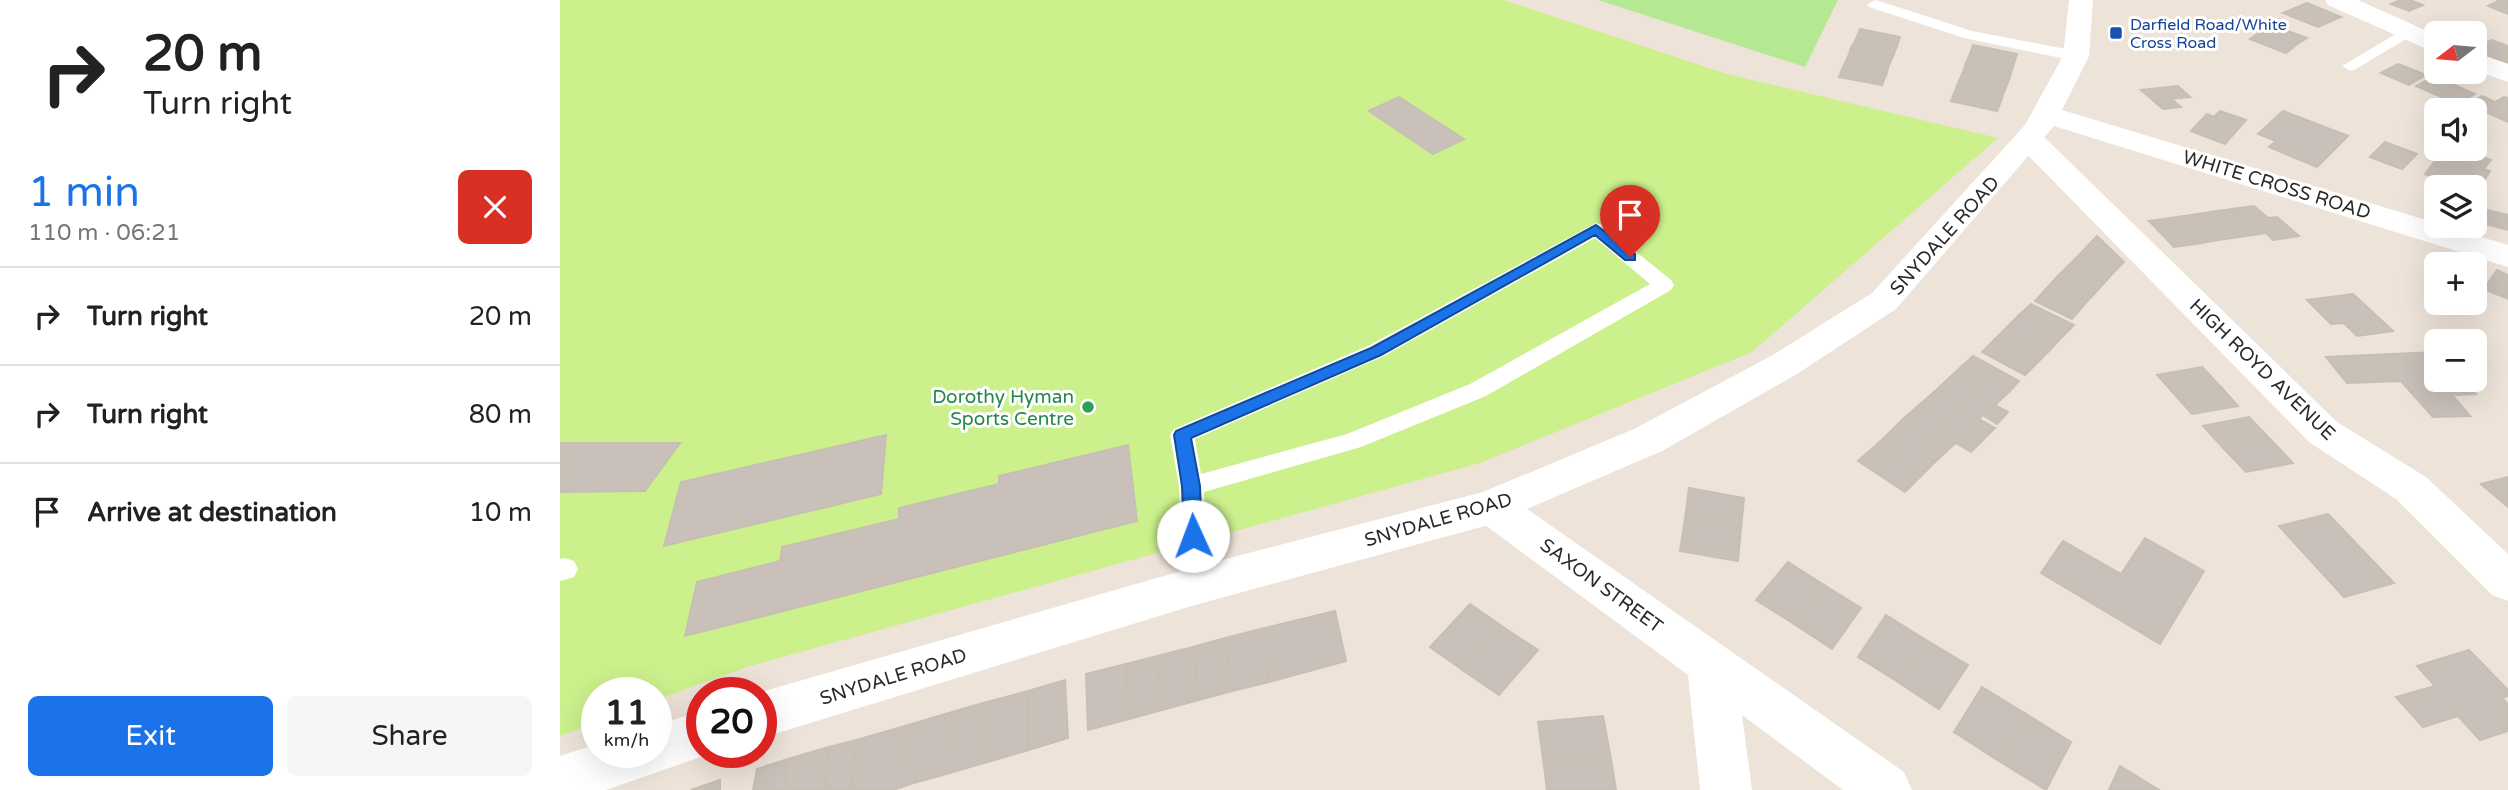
<!DOCTYPE html>
<html lang="en">
<head>
<meta charset="utf-8">
<style>
	:root { --surface:#fff; --page:#f6f6f6; --text:#222; --muted:#767676; --line:#e0e0e0; --accent:#1a73e8 }
	body { margin:0; font-family:"Varela Round",sans-serif; background:var(--page); color:var(--text); height:100vh; display:flex; flex-direction:column; font-size:26px; white-space:nowrap }
	* { box-sizing:border-box; margin:0 }
	p { font-size:23px; color:var(--muted) }
	.icon { flex:none; width:38px; height:38px; fill:none; stroke:currentColor; stroke-width:2; stroke-linecap:round; stroke-linejoin:round }
	.map { position:relative; flex:1; overflow:hidden }
	.details { display:flex; flex-direction:column; background:var(--surface); width:560px }
	.details>* { flex:none }
	.guide { background:#fff; color:var(--text); overflow:hidden }
	.needle { width:46px; rotate:254deg }
	.buttons { position:absolute; left:1864px; top:21px; display:grid; gap:14px }
	.buttons a { display:grid; place-items:center; width:63px; height:63px; border-radius:10px; background:var(--surface); box-shadow:0 7px 28px #0002; font-size:35px }
	.speed { position:absolute; left:21px; top:677px; display:flex; gap:14px; font-size:35px; font-weight:700; text-align:center }
	.speed>* { display:grid; place-content:center; width:91px; height:91px; border-radius:50%; background:var(--surface); box-shadow:0 7px 28px #0002; line-height:1 }
	.speed small { font-size:18px; font-weight:400 }
	.speed .limit { border:10px solid #d22; background:#fff; color:#111 }
	.pin { position:absolute; display:grid; place-items:center; width:60px; height:60px; color:#fff; margin:-72px -30px; border-radius:50% 50% 50% 0; rotate:-45deg; box-shadow:0 0 7px #0007 }
	.pin .icon { rotate:45deg }
	.me { position:absolute; width:77px; margin:-38px; rotate:358deg; stroke-linejoin:round; filter:drop-shadow(0 0 5px #0008) }
	.turn { display:flex; align-items:center; gap:24px; height:147px; padding:0 28px; font-size:32px }
	.turn .icon { width:91px; height:91px; stroke-width:2.5 }
	.turn b { display:block; font-size:49px; line-height:60px }
	.round { display:grid; place-items:center; flex:none; width:74px; height:74px; border-radius:10px; background:var(--page) }
	.headline { display:flex; align-items:center; justify-content:space-between; height:119px; padding:0 28px }
	h1 { font-size:42px; font-weight:600; line-height:52px; color:var(--accent) }
	.cta { display:flex; gap:14px; margin-top:auto; padding:14px 28px }
	.cta a { flex:1; height:80px; border-radius:10px; background:var(--accent); color:#fff; font-size:28px; font-weight:600; line-height:80px; text-align:center }
	.cta a+a { background:var(--page); color:var(--text) }
	ul { padding:0; list-style:none }
	li { display:flex; align-items:center; gap:21px; height:98px; padding:0 28px; border-top:2px solid var(--line) }
	li div { flex:1 }
	li b { display:block; font-size:26px }
	li em { font-style:normal }
	main { display:flex; flex:1; min-height:0 }
	.map>svg:first-child { display:block }
	.green { fill:#b4e891 }
	.pitch { fill:#ccf08c }
	.building { fill:#c8c0b9; stroke:#c8bfb3; stroke-width:2 }
	.lines { fill:none; stroke-linecap:round; stroke-linejoin:round }
	.lane { fill:#fff; fill-rule:evenodd }
	.street { fill:#fff; fill-rule:evenodd }
	.secondary { fill:#fff; fill-rule:evenodd }
	.route { fill:#1a73e8; stroke:#114b97; stroke-width:2 }
	.transit-dot { fill:#1a4fb4; stroke:#fff; stroke-width:2.5 }
	.leisure-dot { fill:#2e9e5b; stroke:#fff; stroke-width:2.5 }
	.labels { text-anchor:middle; stroke-width:6; stroke-linejoin:round; paint-order:stroke }
	.far-transit-label { font-size:16px; fill:#164399; stroke:#fff; text-anchor:start }
	.street-label { font-size:19px; fill:#292929; stroke:#fff }
	.leisure-label { font-size:19px; fill:#27864d; stroke:#fff; text-anchor:end }
</style>
</head>
<body>
<main>
<section class="details">
<div class="guide">
<div class="turn"><svg class="icon" aria-label="right" viewBox="0 0 24 24"><path d="M7 20v-9h11M14 6l5 5-5 5"/></svg><div><b>20 m</b>Turn right</div></div>
</div>
<div class="headline"><div><h1>1 min</h1><p>110 m · 06:21</p></div><a class="round" style="background:#d93025;color:#fff"><svg class="icon" aria-label="close" viewBox="0 0 24 24"><path d="M6 6l12 12M18 6L6 18"/></svg></a></div>
<ul>
<li><svg class="icon" aria-label="right" viewBox="0 0 24 24"><path d="M7 20v-9h11M14 6l5 5-5 5"/></svg><div><b>Turn right</b></div><em>20 m</em></li>
<li><svg class="icon" aria-label="right" viewBox="0 0 24 24"><path d="M7 20v-9h11M14 6l5 5-5 5"/></svg><div><b>Turn right</b></div><em>80 m</em></li>
<li><svg class="icon" aria-label="arrive" viewBox="0 0 24 24"><path d="M6 21V4h12l-3 4 3 4H6"/></svg><div><b>Arrive at destination</b></div><em>10 m</em></li>
</ul>
<div class="cta"><a>Exit</a><a>Share</a></div>
</section>
<div class="map">
<svg width="1948" height="790" viewBox="0 0 1948 790">
	<rect width="100%" height="100%" fill="#ede3d9"/>
	<path class="green" d="M1038,0h240l-33,67z"/>
	<path class="pitch" d="M0,0h944l223,74 271,64 -246,214 -272,111 -733,204 -91,33v-7h-59v29l-37,14z"/>
	<g class="building">
		<path d="M1840,0h10l13,5 -14,6 -18,-7z"/>
		<path d="M1940,0h8v14l-20,-8z"/>
		<path d="M1747,3l34,14 -12,5 -34,-14z"/>
		<path d="M1735,8l34,14 -11,5 -35,-14z"/>
		<path d="M1711,25l36,13 -11,7 -36,-13z"/>
		<path d="M1300,29l40,8 -3,9 -41,-7z"/>
		<path d="M1700,32l36,13 -10,8 -36,-14z"/>
		<path d="M1296,39l41,7 -4,10 -42,-8z"/>
		<path d="M1931,40l17,6v9l-26,-10z"/>
		<path d="M1413,45l44,9 -3,9 -44,-9z"/>
		<path d="M1922,45l26,10v8l-34,-12z"/>
		<path d="M1291,48l42,8 -4,9 -41,-8z"/>
		<path d="M1410,54l44,9 -3,10 -45,-10z"/>
		<path d="M1288,57l41,8 -3,10 -43,-8z"/>
		<path d="M1406,63l45,10 -3,9 -45,-10z"/>
		<path d="M1838,64l28,11 -17,10 -28,-12z"/>
		<path d="M1283,67l43,8 -4,10 -43,-8z"/>
		<path d="M1403,72l45,10 -4,10 -45,-11z"/>
		<path d="M1883,72l15,5 -10,5 27,12 -18,10 -41,-18z"/>
		<path d="M1399,81l45,11 -3,9 -46,-10z"/>
		<path d="M1618,86l12,11 -19,2 10,8 -18,2 -22,-19z"/>
		<path d="M1395,91l46,10 -4,10 -46,-10z"/>
		<path d="M1922,96l13,6 9,-5 4,1v24l-41,-18z"/>
		<path d="M839,97l65,42 -31,15 -64,-43z"/>
		<path d="M1660,111l26,9 -21,24 -34,-13 16,-17 7,3z"/>
		<path d="M1723,111l65,25 -31,31 -48,-20 7,-6 -18,-7z"/>
		<path d="M1825,142l32,12 -15,15 -32,-12z"/>
		<path d="M1884,149h14l33,11 -7,9 6,2 -12,19 -28,-11 2,5 -27,-10z"/>
		<path d="M1694,206l14,12 9,-1 22,19 -26,4 -7,-7 -6,1 -28,-25z"/>
		<path d="M1914,207l34,8v15l-34,-9z"/>
		<path d="M1672,209l28,25 -21,3 -28,-25z"/>
		<path d="M1651,212l28,25 -21,3 -27,-25z"/>
		<path d="M1631,215l27,25 -22,4 -26,-26z"/>
		<path d="M1610,218l26,26 -22,3 -25,-26z"/>
		<path d="M1537,236l27,26 -9,9 -36,-16z"/>
		<path d="M1519,255l36,16 -11,12 -36,-17z"/>
		<path d="M1508,266l36,17 -10,11 -37,-17z"/>
		<path d="M1937,270l11,5v24l-24,-10z"/>
		<path d="M1497,277l37,17 -11,12 -37,-17z"/>
		<path d="M1486,289l37,17 -11,13 -37,-18z"/>
		<path d="M1793,294l40,37 -36,5 -13,-13 -13,1 -24,-24z"/>
		<path d="M1471,304l43,21 -12,12 -43,-22z"/>
		<path d="M1459,315l43,22 -12,13 -43,-23z"/>
		<path d="M1447,327l43,23 -12,12 -43,-23z"/>
		<path d="M1435,339l43,23 -13,13 -43,-23z"/>
		<path d="M1876,352v28h28l12,14 -24,1 18,21 -37,1 -32,-36 -54,2 -21,-26z"/>
		<path d="M1413,356l46,25 -10,11 -47,-26z"/>
		<path d="M1402,366l47,26 -14,13 -46,-27z"/>
		<path d="M1642,367l19,20 -45,9 -19,-21z"/>
		<path d="M1389,378l46,27 13,7 -11,12 -14,-9 -4,4 -45,-27z"/>
		<path d="M1661,387l17,19 -46,8 -16,-18z"/>
		<path d="M1374,392l45,27 16,9 -14,14 -62,-37z"/>
		<path d="M1359,405l62,37 -10,10 -15,-9 -6,5 -47,-29z"/>
		<path d="M1689,417l21,22 -47,9 -20,-22z"/>
		<path d="M1343,419l47,29 -15,14 -46,-29z"/>
		<path d="M1329,433l46,29 -15,15 -46,-30z"/>
		<path d="M326,435l-5,59 -217,52 17,-64z"/>
		<path d="M1710,439l23,24 -47,9 -23,-24z"/>
		<path d="M0,443h120l-35,48 -85,1z"/>
		<path d="M568,445l9,76 -452,115 12,-54 83,-21 2,-14 117,-28v-11l100,-24v-8z"/>
		<path d="M1314,447l46,30 -15,15 -47,-31z"/>
		<path d="M1948,477v30l-27,-23z"/>
		<path d="M1129,488l55,10 -3,30 -56,-9z"/>
		<path d="M1768,514l66,69 -50,14 -65,-71z"/>
		<path d="M1125,519l56,9 -3,33 -58,-10z"/>
		<path d="M1585,538l59,33 -44,73 -119,-71 22,-32 58,33z"/>
		<path d="M1228,562l36,23 -30,39 -38,-24z"/>
		<path d="M1264,585l37,23 -29,41 -38,-25z"/>
		<path d="M910,604l33,23 -39,44 -34,-24z"/>
		<path d="M775,611l11,50 -77,21 -8,-53z"/>
		<path d="M1326,615l40,25 -28,42 -40,-25z"/>
		<path d="M943,627l35,23 -39,45 -35,-24z"/>
		<path d="M701,629l8,53 -37,9 -7,-53z"/>
		<path d="M665,638l7,53 -33,9 -6,-53z"/>
		<path d="M1366,640l42,25 -29,44 -41,-27z"/>
		<path d="M633,647l6,53 -37,10 -5,-54z"/>
		<path d="M1909,650l39,40v6l-6,2 6,6v27l-28,9 -22,-24 -35,11 -27,-30 39,-11 -18,-20z"/>
		<path d="M597,656l5,54 -33,9 -3,-55z"/>
		<path d="M566,664l3,55 -41,11 -2,-56z"/>
		<path d="M505,680l3,58 -39,12 -1,-59z"/>
		<path d="M1422,687l44,27 -27,47 -45,-29z"/>
		<path d="M468,691l1,59 -45,13 -1,-60z"/>
		<path d="M423,703l1,60 -41,12 2,-61z"/>
		<path d="M385,714l-2,61 -26,7 -22,-53z"/>
		<path d="M1466,714l45,28 -25,48 -47,-29z"/>
		<path d="M1043,716l8,43 -67,7 -6,-44z"/>
		<path d="M335,729l22,53 -24,8h-42l5,-50z"/>
		<path d="M296,740l-5,50h-27l5,-43z"/>
		<path d="M269,747l-5,43h-40l4,-31z"/>
		<path d="M228,759l-4,31h-31l4,-21z"/>
		<path d="M1051,759l5,31h-69l-3,-24z"/>
		<path d="M1560,766l39,24h-50z"/>
		<path d="M160,780v10h-29z"/>
	</g>
	<g class="lines">
		<g class="lane">
			<path d="M1316,0l96,31 104,20 8,5 -8,5 -112,-23 -95,-31 -2,-3z"/>
			<path d="M1846,28l8,5 -3,3 -55,33 -6,2 -8,-5z"/>
			<path d="M1036,223l7,2 68,55 3,5 -3,5 -185,106 -125,51 -157,45 4,94 -4,8 -9,3 -9,-3 -4,-8 -3,-100 -9,-51 4,-6 194,-83zM1035,238l55,46 -180,100 -123,50 -146,40 -6,-35 189,-83z"/>
			<path d="M5,558l9,3 4,8 -4,8 -14,4v-22z"/>
		</g>
		<g class="street">
			<path d="M1765,0h33l78,35v18l-108,-48z"/>
			<path d="M1914,52l34,12v18l-34,-12z"/>
			<path d="M1470,131l11,3 296,288 89,55 82,77v47l-16,-6 -96,-96 -87,-57 -290,-296 -4,-6 4,-6z"/>
			<path d="M932,490l15,5 397,277 8,18h-69l-101,-75 10,75h-52l-12,-115 -211,-156 -6,-12 6,-12z"/>
		</g>
		<g class="secondary">
			<path d="M1509,0h24l-4,56 -27,54 374,113v3h9l63,19v22l-454,-141 -158,183 -99,65 -135,77 -170,73 -297,81 -434,133v-45h-2l2,-1 434,-125 288,-75 151,-63 137,-73 101,-63 153,-168 38,-69z"/>
			<path d="M142,711v41h13l-109,38h-46v-34l37,-12v8h59v-27z"/>
		</g>
	</g>
	<path class="route" d="M1036,225l39,29v6h-10l-30,-25 -214,120 -190,83 9,48 2,50 -3,5 -6,2 -6,-2 -3,-5 -2,-50 -8,-51 2,-4 195,-83z"/>
	<rect class="transit-dot" x="1549" y="26" width="14" height="14" rx="3.5"/>
	<circle class="leisure-dot" cx="528" cy="407" r="7"/>
	<g class="labels">
		<g class="far-transit-label">
			<text x="1570" y="30">Darfield Road/White<tspan x="1570" dy="18">Cross Road</tspan></text>
		</g>
		<g class="street-label">
			<text transform="translate(1717 184) rotate(17)" y="7">WHITE CROSS ROAD</text>
			<text transform="translate(1384 235) rotate(-48)" y="7">SNYDALE ROAD</text>
			<text transform="translate(1703 369) rotate(44)" y="7">HIGH ROYD AVENUE</text>
			<text transform="translate(878 519) rotate(-16)" y="7">SNYDALE ROAD</text>
			<text transform="translate(1042 585) rotate(36)" y="7">SAXON STREET</text>
			<text transform="translate(333 676) rotate(-17)" y="7">SNYDALE ROAD</text>
		</g>
		<g class="leisure-label">
			<text x="514" y="403">Dorothy Hyman<tspan x="514" dy="22">Sports Centre</tspan></text>
		</g>
	</g>
</svg>
<div class="buttons">
<a><svg class="needle" viewBox="-14 -14 28 28"><path d="M0-13l5 13h-10z" fill="#e53935"/><path d="M0 13l5-13h-10z" fill="#767676"/></svg></a>
<a><svg class="icon" aria-label="sound" viewBox="0 0 24 24"><path d="M4 9h4l5-4v14l-5-4H4zM17 9q2 3 0 6"/></svg></a>
<a><svg class="icon" aria-label="layers" viewBox="0 0 24 24"><path d="M12 4l9 5-9 5-9-5zM3 14l9 5 9-5"/></svg></a>
<a>+</a>
<a>−</a>
</div>
<div class="speed"><div>11<small>km/h</small></div><div class="limit">20</div></div>
<div class="pin" style="left:1070px;top:257px;background:#d93025"><svg class="icon" aria-label="arrive" viewBox="0 0 24 24"><path d="M6 21V4h12l-3 4 3 4H6"/></svg></div>
<svg class="me" style="left:633px;top:536px" viewBox="-20 -20 40 40"><circle r="19" fill="#fff"/><path d="M0-13L10 11 0 6-10 11z" fill="#1a73e8"/></svg>
</div>
</main>
</body>
</html>
